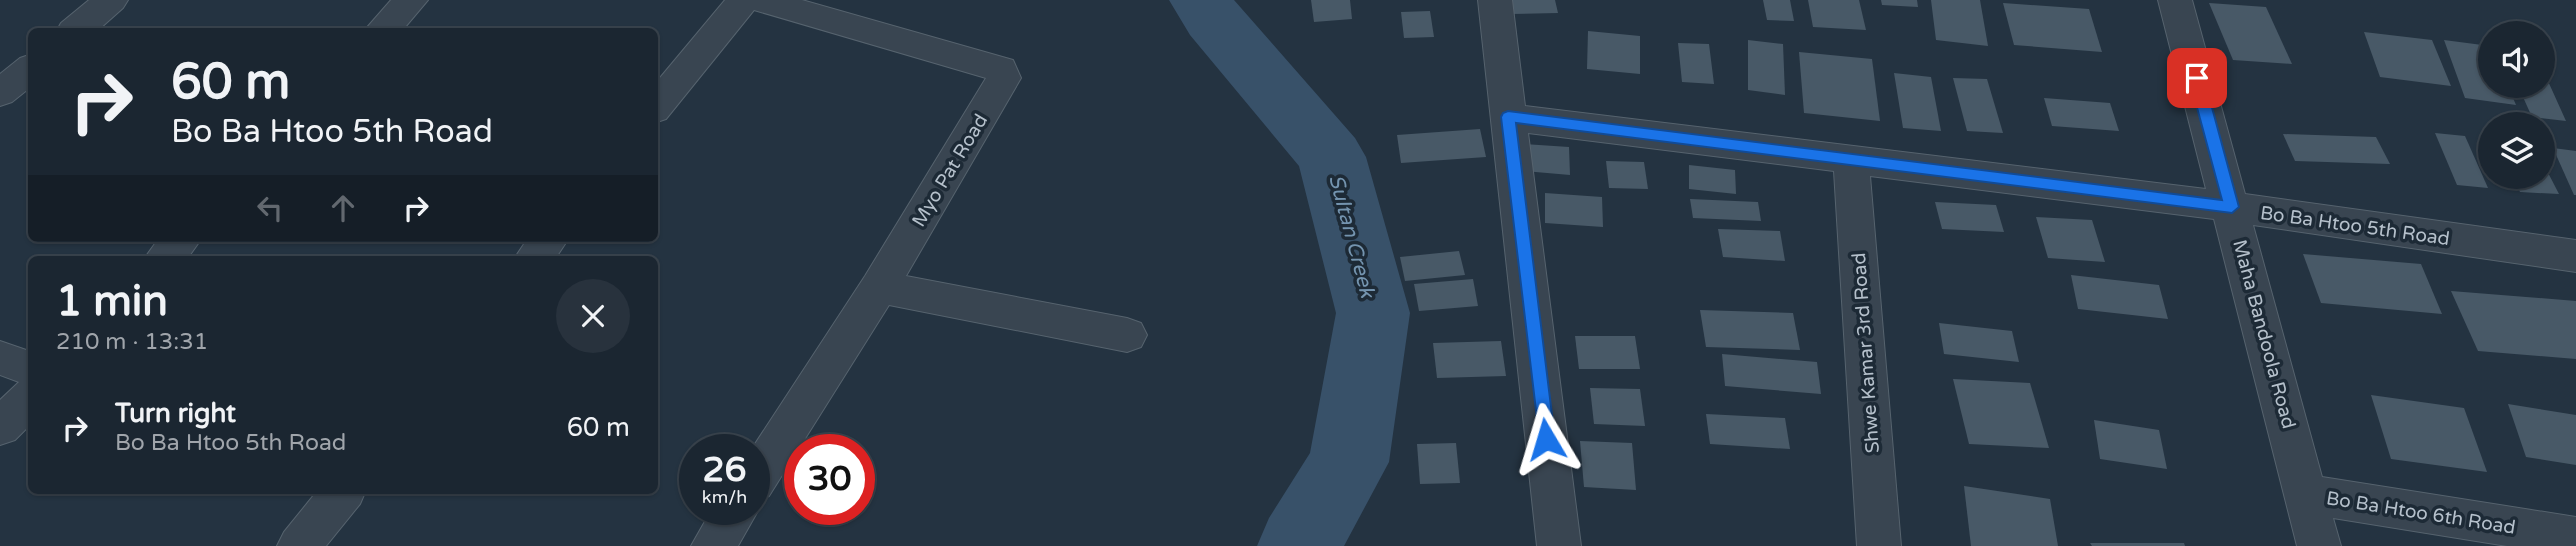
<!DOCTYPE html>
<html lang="en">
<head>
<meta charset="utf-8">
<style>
	:root { --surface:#1b2631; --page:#28323d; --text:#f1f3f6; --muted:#a0a5ab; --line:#39434d }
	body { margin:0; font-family:"Varela Round",sans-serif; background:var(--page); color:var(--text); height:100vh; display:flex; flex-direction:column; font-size:26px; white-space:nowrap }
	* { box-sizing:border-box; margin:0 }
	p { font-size:23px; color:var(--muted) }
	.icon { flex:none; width:38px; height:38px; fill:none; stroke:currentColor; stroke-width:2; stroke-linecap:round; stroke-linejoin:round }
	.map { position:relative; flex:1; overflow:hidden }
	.side { position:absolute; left:28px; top:256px; width:630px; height:238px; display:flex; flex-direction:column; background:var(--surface); border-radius:10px; box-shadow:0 2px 5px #0004,0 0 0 2px var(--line) }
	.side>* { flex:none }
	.banner { position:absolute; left:28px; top:28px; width:630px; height:214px; border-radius:10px; box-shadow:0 2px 5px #0004,0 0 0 2px var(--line); background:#1b2631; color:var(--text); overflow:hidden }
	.tools { position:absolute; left:2478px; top:21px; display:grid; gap:14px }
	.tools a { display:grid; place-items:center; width:77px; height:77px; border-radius:50%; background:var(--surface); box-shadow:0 2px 5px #0004,0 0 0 2px var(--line); font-size:35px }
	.speed { position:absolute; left:679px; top:434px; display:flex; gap:14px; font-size:35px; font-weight:700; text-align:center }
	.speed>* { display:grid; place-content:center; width:91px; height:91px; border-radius:50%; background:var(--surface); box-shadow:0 2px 5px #0004,0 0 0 2px var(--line); line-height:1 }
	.speed small { font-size:18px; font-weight:400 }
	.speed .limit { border:10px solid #d22; background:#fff; color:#111 }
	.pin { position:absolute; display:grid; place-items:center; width:60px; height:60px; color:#fff; margin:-30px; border-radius:14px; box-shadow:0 4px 10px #0006 }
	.me { position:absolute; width:77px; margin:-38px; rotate:353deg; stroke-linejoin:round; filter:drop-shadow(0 0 5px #0008) }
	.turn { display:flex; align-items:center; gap:24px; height:147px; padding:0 28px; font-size:32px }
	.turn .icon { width:91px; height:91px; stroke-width:2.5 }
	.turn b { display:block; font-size:49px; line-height:60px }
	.lanes { display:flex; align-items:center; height:66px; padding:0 28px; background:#0003; justify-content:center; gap:35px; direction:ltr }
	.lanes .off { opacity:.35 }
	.round { display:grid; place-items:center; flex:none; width:74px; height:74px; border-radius:37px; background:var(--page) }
	.summary { display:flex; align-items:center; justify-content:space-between; height:119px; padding:0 28px }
	h1 { font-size:42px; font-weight:800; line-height:52px }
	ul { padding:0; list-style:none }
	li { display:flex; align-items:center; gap:21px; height:105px; padding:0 28px }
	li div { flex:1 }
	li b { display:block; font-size:26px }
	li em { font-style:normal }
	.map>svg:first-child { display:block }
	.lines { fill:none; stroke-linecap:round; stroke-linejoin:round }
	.river { fill:#385169; fill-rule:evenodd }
	.building { fill:#485967 }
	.minor-casing { stroke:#56636e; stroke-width:2 }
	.minor { fill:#394551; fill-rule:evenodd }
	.route { fill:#1a73e8; stroke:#114b97; stroke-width:2 }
	.labels { text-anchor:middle; stroke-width:7; stroke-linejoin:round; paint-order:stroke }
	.street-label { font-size:19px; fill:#b5c0cb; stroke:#1d2a36 }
	.water-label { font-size:21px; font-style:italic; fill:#7494af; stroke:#1d2a36 }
</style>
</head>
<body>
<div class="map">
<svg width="2576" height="546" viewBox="0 0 2576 546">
	<rect width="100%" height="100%" fill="#243341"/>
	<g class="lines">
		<path class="river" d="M1169,0h65l121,138 11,19 44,156 -21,149 -45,84h-87l12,-28 41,-65 26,-140 -37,-147 -109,-131z"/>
	</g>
	<g class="building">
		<path d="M1311,0h39l2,19 -38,3z"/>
		<path d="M1507,0h48l3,13 -49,1z"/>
		<path d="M1763,0h27l4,21 -27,-1z"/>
		<path d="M1808,0h51l7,30 -53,-3z"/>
		<path d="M1881,0h36l1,7 -36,-2z"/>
		<path d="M1931,0h49l8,46 -52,-6z"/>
		<path d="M2003,3l86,6 13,43 -88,-7z"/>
		<path d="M2209,3l57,4 26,57 -59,-4z"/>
		<path d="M1430,11l4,26 -30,1 -3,-26z"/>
		<path d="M1588,31l52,5v38l-53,-5z"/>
		<path d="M2364,32l68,8 19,46 -71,-9z"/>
		<path d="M1748,40l35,4 2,51 -37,-5z"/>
		<path d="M2444,40l46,6v40h18l8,19 -51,-7z"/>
		<path d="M1678,43l31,1 5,40 -32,-2z"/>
		<path d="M1799,52l73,7 8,62 -76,-8z"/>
		<path d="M2543,70l23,51 -34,-4 -14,-31h25z"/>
		<path d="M1894,73l37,4 10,54 -38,-3z"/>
		<path d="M1953,78l34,1 16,54 -36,-2z"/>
		<path d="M2044,98l66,5 9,28 -67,-5z"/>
		<path d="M1480,129l6,28 -85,6 -4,-28z"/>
		<path d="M2435,133l30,3 23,52 -31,-3z"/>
		<path d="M2283,134l93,3 14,27 -95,-3z"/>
		<path d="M1524,144l45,3 1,28 -46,-4z"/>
		<path d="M2553,148l23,3v44h-2z"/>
		<path d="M1606,161l38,1 4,27 -39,-1z"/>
		<path d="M2543,163l16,31 -39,-2 -7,-15h30z"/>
		<path d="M1689,165l46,5 1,24 -47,-5z"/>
		<path d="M1545,193l57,4 1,30 -58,-4z"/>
		<path d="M1690,199l68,3 3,19 -68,-3z"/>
		<path d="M1935,202l61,3 8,27 -62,-3z"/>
		<path d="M2036,217l56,3 13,42 -57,-4z"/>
		<path d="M1718,229l62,2 5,30 -62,-4z"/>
		<path d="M1459,251l6,24 -60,6 -5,-24z"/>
		<path d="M2303,254l118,10 21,50 -121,-11z"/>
		<path d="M2071,275l88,10 9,34 -90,-10z"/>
		<path d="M1473,279l5,27 -59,5 -5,-27z"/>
		<path d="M2451,291l125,10v58l-98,-8z"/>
		<path d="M1700,310l93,3 7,37 -94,-3z"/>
		<path d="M1939,323l73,8 7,31 -75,-8z"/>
		<path d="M1575,336h60l5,33h-61z"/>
		<path d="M1501,341l5,35 -69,2 -4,-35z"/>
		<path d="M1722,354l95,8 4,32 -96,-8z"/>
		<path d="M1953,379l77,4 19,65 -80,-4z"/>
		<path d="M1590,388l50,1 5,37 -51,-2z"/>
		<path d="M2371,395l93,13 23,64 -96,-13z"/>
		<path d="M2508,404l68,11v50l-50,-8z"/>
		<path d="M1706,414l79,4 5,31 -80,-5z"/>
		<path d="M2094,420l65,10 8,39 -67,-10z"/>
		<path d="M1580,441l52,2 4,47 -52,-3z"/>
		<path d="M1456,443l4,40 -40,1 -3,-40z"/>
		<path d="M1964,486l86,13 8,47h-87z"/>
		<path d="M2090,543h94l1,3h-93z"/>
	</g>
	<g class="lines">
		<g class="minor-casing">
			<g id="minor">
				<path d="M89,0h39l-5,8 -27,24h-40l5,-9z"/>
				<path d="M391,0h37l-27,32h-38z"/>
				<path d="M725,0h77l211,60 8,18 -115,198 221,42 14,5 6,12 -6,12 -14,5 -238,-47 -120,191 -14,5 4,8 -21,37h-47l21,-37h42v-59h-3l114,-174 121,-198 -232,-68 -88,109 -12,4v-38z"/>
				<path d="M1478,0h34l13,106 681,83 -48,-189h34l53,194 331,46v32l-323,-47 69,252 254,40v29h-69l-174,-28 8,28h-44l-83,-327 -344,-43 31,370h-44l-23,-375 -306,-38 53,413h-44z"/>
				<path d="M32,54v32l-20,16 -12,4v-32l20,-16z"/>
				<path d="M159,238h43l-15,21h-43z"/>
				<path d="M528,238h41l-14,21h-41z"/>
				<path d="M0,341l32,11v71l-17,17 -15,5v-45l19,-18 -19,-7z"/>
				<path d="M318,490h48l-6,14 -34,42h-49l7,-14z"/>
			</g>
		</g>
		<use href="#minor" class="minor"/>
	</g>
	<path class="route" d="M2197,72l7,6 35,129 -7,6 -716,-90 39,316 -3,5 -6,2 -6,-2 -39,-327 2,-4 5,-2 714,89 -33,-122z"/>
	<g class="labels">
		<g class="street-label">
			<text transform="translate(949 170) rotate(-59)" y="7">Myo Pat Road</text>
			<text transform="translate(2355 225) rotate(8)" y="7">Bo Ba Htoo 5th Road</text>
			<text transform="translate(2265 334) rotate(75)" y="7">Maha Bandoola Road</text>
			<text transform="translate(1865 353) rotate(-94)" y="7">Shwe Kamar 3rd Road</text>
			<text transform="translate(2421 512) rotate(9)" y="7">Bo Ba Htoo 6th Road</text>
		</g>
		<g class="water-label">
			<text transform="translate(1352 236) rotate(75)" y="7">Sultan Creek</text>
		</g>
	</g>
</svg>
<div class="tools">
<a><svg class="icon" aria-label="sound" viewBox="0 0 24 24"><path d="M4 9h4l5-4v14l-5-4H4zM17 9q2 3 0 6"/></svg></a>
<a><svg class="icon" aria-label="layers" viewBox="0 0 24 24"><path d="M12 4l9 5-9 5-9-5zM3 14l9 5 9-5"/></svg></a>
</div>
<div class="speed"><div>26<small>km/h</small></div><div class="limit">30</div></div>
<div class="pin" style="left:2197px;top:78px;background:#d93025"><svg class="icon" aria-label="arrive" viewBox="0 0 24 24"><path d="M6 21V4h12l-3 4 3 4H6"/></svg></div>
<svg class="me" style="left:1546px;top:439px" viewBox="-20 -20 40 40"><path d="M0-17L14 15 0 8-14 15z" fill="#1a73e8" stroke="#fff" stroke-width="4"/></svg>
<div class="banner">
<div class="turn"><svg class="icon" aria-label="right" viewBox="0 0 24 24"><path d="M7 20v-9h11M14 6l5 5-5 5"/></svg><div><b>60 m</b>Bo Ba Htoo 5th Road</div></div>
<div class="lanes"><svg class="icon off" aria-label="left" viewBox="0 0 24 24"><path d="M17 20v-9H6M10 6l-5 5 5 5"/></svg><svg class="icon off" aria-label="ahead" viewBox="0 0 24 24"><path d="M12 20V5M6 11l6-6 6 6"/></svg><svg class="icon" aria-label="right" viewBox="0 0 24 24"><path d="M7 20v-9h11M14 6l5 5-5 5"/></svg></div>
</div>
<section class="side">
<div class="summary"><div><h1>1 min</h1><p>210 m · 13:31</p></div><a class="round"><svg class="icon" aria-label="close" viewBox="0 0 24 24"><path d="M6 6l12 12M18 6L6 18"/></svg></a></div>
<ul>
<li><svg class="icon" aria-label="right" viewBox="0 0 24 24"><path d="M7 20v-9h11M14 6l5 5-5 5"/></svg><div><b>Turn right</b><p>Bo Ba Htoo 5th Road</p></div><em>60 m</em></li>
</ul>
</section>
</div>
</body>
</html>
